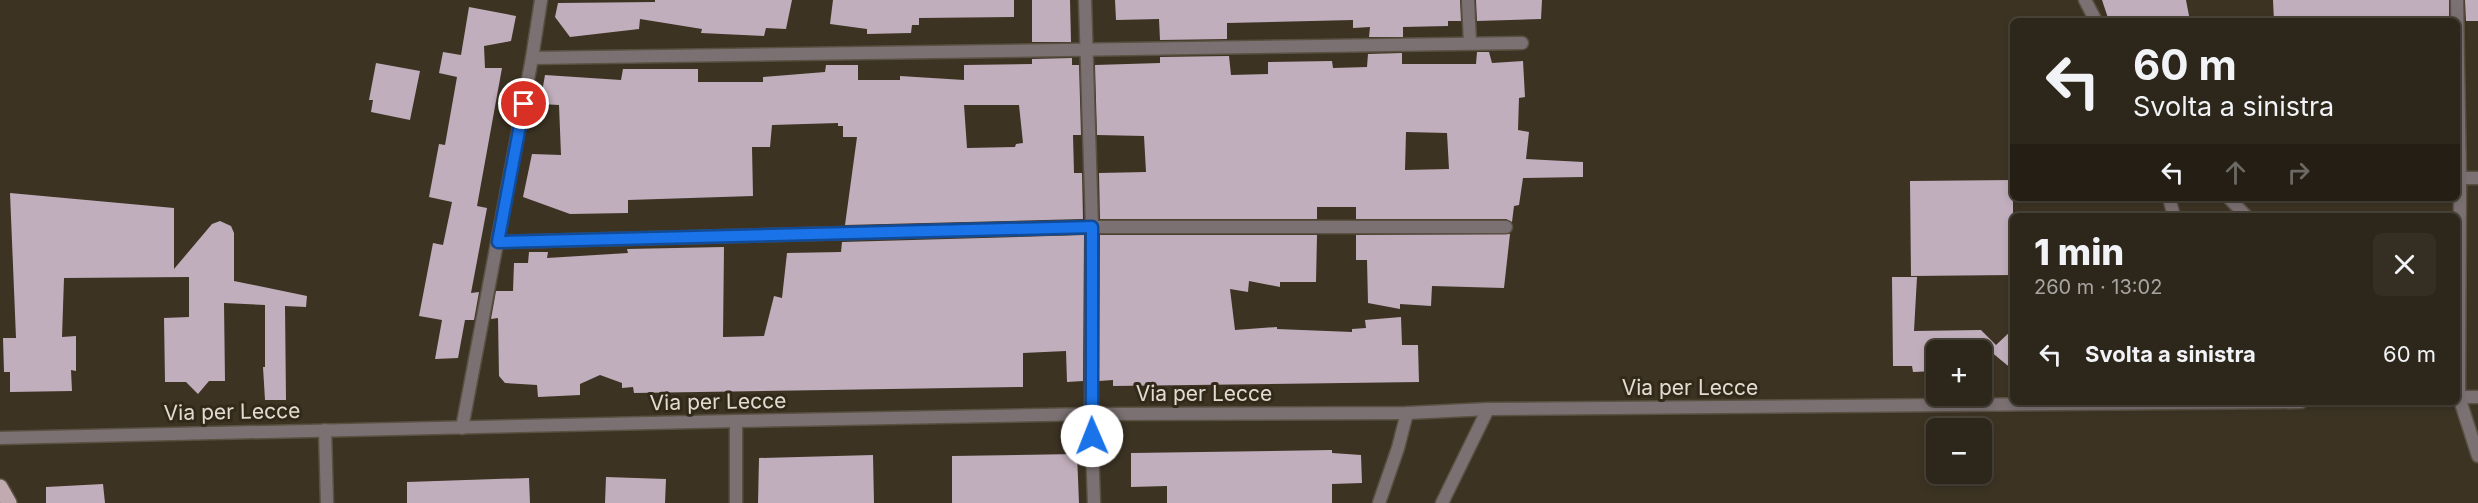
<!DOCTYPE html>
<html lang="it">
<head>
<meta charset="utf-8">
<style>
	:root { --surface:#2d261a; --page:#352e23; --text:#f1f3f6; --muted:#a7a5a2; --line:#484339 }
	body { margin:0; font-family:Inter,sans-serif; background:var(--page); color:var(--text); height:100vh; display:flex; flex-direction:column; font-size:22px; white-space:nowrap }
	* { box-sizing:border-box; margin:0 }
	p { font-size:20px; color:var(--muted) }
	.icon { flex:none; width:33px; height:33px; fill:none; stroke:currentColor; stroke-width:2; stroke-linecap:round; stroke-linejoin:round }
	.map { position:relative; flex:1; overflow:hidden }
	.side { position:absolute; left:2010px; top:213px; width:450px; height:192px; display:flex; flex-direction:column; background:var(--surface); border-radius:9px; box-shadow:0 3px 9px #0003,0 0 0 2px var(--line) }
	.side>* { flex:none }
	.hud { position:absolute; left:2010px; top:18px; width:450px; height:183px; border-radius:9px; box-shadow:0 3px 9px #0003,0 0 0 2px var(--line); background:#2d261a; color:var(--text); overflow:hidden }
	.fabs { position:absolute; left:1926px; top:340px; display:grid; gap:12px }
	.fabs a { display:grid; place-items:center; width:66px; height:66px; border-radius:9px; background:var(--surface); box-shadow:0 3px 9px #0003,0 0 0 2px var(--line); font-size:30px }
	.pin { position:absolute; display:grid; place-items:center; width:51px; height:51px; color:#fff; margin:-26px; border:3px solid #fff; border-radius:50%; box-shadow:0 2px 6px #0007 }
	.me { position:absolute; width:66px; margin:-33px; rotate:359deg; stroke-linejoin:round; filter:drop-shadow(0 0 4px #0008) }
	.turn { display:flex; align-items:center; gap:21px; height:126px; padding:0 24px; font-size:27px }
	.turn .icon { width:78px; height:78px; stroke-width:2.5 }
	.turn b { display:block; font-size:42px; line-height:51px }
	.lanes { display:flex; align-items:center; height:57px; padding:0 24px; background:#0003; justify-content:center; gap:30px; direction:ltr }
	.lanes .off { opacity:.35 }
	.round { display:grid; place-items:center; flex:none; width:63px; height:63px; border-radius:9px; background:var(--page) }
	.summary { display:flex; align-items:center; justify-content:space-between; height:102px; padding:0 24px }
	h1 { font-size:36px; font-weight:800; line-height:45px }
	ul { padding:0; list-style:none }
	li { display:flex; align-items:center; gap:18px; height:78px; padding:0 24px }
	li div { flex:1 }
	li b { display:block; font-size:22px }
	li em { font-style:normal }
	.map>svg:first-child { display:block }
	.building { fill:#c1aebc; fill-rule:evenodd }
	.lines { fill:none; stroke-linecap:round; stroke-linejoin:round }
	.minor-casing { stroke:#5a5142; stroke-width:15 }
	.tertiary-casing { stroke:#5a5142; stroke-width:15 }
	.primary-casing { stroke:#5a5142; stroke-width:18 }
	.minor { stroke:#7b7173; stroke-width:12 }
	.tertiary { stroke:#7b7173; stroke-width:12 }
	.primary { stroke:#c1abb0; stroke-width:15 }
	.route-casing { stroke:#114b97; stroke-width:15 }
	.route { stroke:#1a73e8; stroke-width:10 }
	.labels { text-anchor:middle; stroke-width:6; stroke-linejoin:round; paint-order:stroke }
	.street-label { font-size:21px; fill:#e1dbd1; stroke:#322919 }
</style>
</head>
<body>
<div class="map">
<svg width="2478" height="503" viewBox="0 0 2478 503">
	<rect width="100%" height="100%" fill="#3c3323"/>
	<g class="building">
		<path d="M655,0h137l-6,29 -20,-1 -2,8 -63,-3 1,-4 -62,-10 -1,10 -69,8 -15,-20 3,-14 97,-1z"/>
		<path d="M833,0h181v17l-95,1v7h-7l-1,8 -44,1v-5l-37,-5z"/>
		<path d="M1032,0h38l1,42h-39z"/>
		<path d="M1115,0h345l1,21h-13v5l-45,1v10h-34l1,-10 -17,1v-8l-126,3v16l-67,1 -1,-21 -43,1z"/>
		<path d="M1476,0h66l-1,19 -64,2z"/>
		<path d="M2102,0h84l4,21h-81z"/>
		<path d="M2273,0h176v21h-175z"/>
		<path d="M2465,0h13v21h-12z"/>
		<path d="M469,7l47,9 -5,25 -27,5 1,22h17l-25,138 10,2 -16,85 8,-1 -5,28h-9l-7,38 -23,1 7,-39 -23,-4 14,-73 10,2 9,-43 -23,-5 10,-53 6,1 12,-68 -18,-4 4,-21 18,3z"/>
		<path d="M1477,52h12l3,11 31,-2 2,36 -6,1 -1,32 11,2 -3,27 57,3v15l-60,1 -4,27 -5,1 -2,16 -6,-3h-150v-12h-39v12h-217l-1,-46 47,-1 -2,-36 -47,-1 -2,-70 65,-2v-6l69,-1 2,19 37,-1v-12l64,-1 1,7 34,-1 1,-13 34,-1v11h74zM1406,132l41,1 2,36 -44,1z"/>
		<path d="M1072,58v7h7l2,70h-8l1,38h8l1,46 -238,6 12,-88h-14v-11h-5v-3l-66,2 -2,22h-18l1,49 -125,4v13l-58,1 -47,-17 9,-43 29,1 -2,-50 -19,-1 5,-29 76,5 2,-11h75v13h65v-5l62,-5 1,-7h32v15h42v-4l64,4v-15l68,-1v-5zM964,105h55l4,38 -7,1 -1,3 -48,1z"/>
		<path d="M376,63l44,8 -10,49 -39,-8 2,-12h-4z"/>
		<path d="M2013,180v95l-102,1 -1,-95z"/>
		<path d="M10,193l164,15v61l38,-45 8,-3 11,5 3,7v48l73,15 -1,11 -21,-1 1,94h-21l-2,-33h2v-62l-41,-2 1,78h-16l-11,13 -12,-12h-21l-1,-64 25,-1v-40l-125,1 -2,59 14,-1v35l-5,-1 1,21 -62,1v-20h-6l-1,-34h13z"/>
		<path d="M1510,234l-6,54 -72,-2 -1,20 -31,-2v5l-32,-6 -1,-43h-11v-25z"/>
		<path d="M1084,235l-1,146 -16,1 -1,-31 -43,2v34l-389,6 -1,-6 -11,1v-5l-22,-8 -20,9v11l-42,2 -1,-12 -32,-2 -6,-7 -1,-58 -7,1 5,-28h17l1,-28h14l1,-11h19l-1,6 81,-5 -1,-4 97,-2 -1,90 41,-1 10,-40 8,2 5,-45 54,-1 1,-10z"/>
		<path d="M1100,235h217l-1,47h-36v5l-31,-6 -1,11 -18,-3 5,41 42,-3v2l75,3v-3l14,-1 -1,-8 36,-3 1,28h16l1,37 -306,4v-6l-14,1z"/>
		<path d="M1892,277h25l-3,54 67,-1 15,15 17,-16v41l-23,-19h-54v20l-23,1 -1,-6h-19z"/>
		<path d="M1332,450v3l29,2 1,28 -30,1v19h-165v-17l-36,1v-34z"/>
		<path d="M1077,454l2,49h-127v-47z"/>
		<path d="M873,455l1,48h-116l1,-45z"/>
		<path d="M606,477l60,2 -1,24h-60z"/>
		<path d="M529,478l1,25h-123v-21z"/>
		<path d="M103,484l2,19h-59v-16z"/>
	</g>
	<g class="lines">
		<g class="minor-casing">
			<g id="minor">
				<path d="M1085,0l7,227 -1,187 3,89"/>
				<path d="M1468,0l2,43"/>
				<path d="M2457,0l3,178 -1,219 19,59"/>
				<path d="M532,58l990,-15"/>
				<path d="M2460,178h18"/>
				<path d="M498,242l594,-15h414"/>
				<path d="M462,428l70,-370 9,-58"/>
				<path d="M325,430l2,73"/>
				<path d="M736,503v-82"/>
				<path d="M1379,503l19,-55 9,-35"/>
				<path d="M1442,503l46,-94"/>
			</g>
		</g>
		<g class="tertiary-casing">
			<g id="tertiary">
				<path d="M2085,0l11,21"/>
				<path d="M2169,198l5,18"/>
				<path d="M2229,198l17,18"/>
				<path d="M2457,397h21"/>
				<path d="M0,438l736,-17 355,-7 316,-1 81,-4 813,-7"/>
			</g>
		</g>
		<g class="primary-casing">
			<path id="primary" d="M0,487l9,16"/>
		</g>
		<use href="#minor" class="minor"/>
		<use href="#tertiary" class="tertiary"/>
		<use href="#primary" class="primary"/>
	</g>
	<g class="lines">
		<g class="route-casing">
			<path id="route" d="M524,104l-26,138 594,-15v209"/>
		</g>
		<use href="#route" class="route"/>
	</g>
	<g class="labels">
		<g class="street-label">
			<text x="1690" y="395">Via per Lecce</text>
			<text x="1204" y="401">Via per Lecce</text>
			<text transform="translate(718 402) rotate(-1)" y="7">Via per Lecce</text>
			<text transform="translate(232 412) rotate(-1)" y="7">Via per Lecce</text>
		</g>
	</g>
</svg>
<div class="fabs">
<a>+</a>
<a>−</a>
</div>
<div class="pin" style="left:524px;top:104px;background:#d93025"><svg class="icon" aria-label="arrive" viewBox="0 0 24 24"><path d="M6 21V4h12l-3 4 3 4H6"/></svg></div>
<svg class="me" style="left:1092px;top:436px" viewBox="-20 -20 40 40"><circle r="19" fill="#fff"/><path d="M0-13L10 11 0 6-10 11z" fill="#1a73e8"/></svg>
<div class="hud">
<div class="turn"><svg class="icon" aria-label="left" viewBox="0 0 24 24"><path d="M17 20v-9H6M10 6l-5 5 5 5"/></svg><div><b>60 m</b>Svolta a sinistra</div></div>
<div class="lanes"><svg class="icon" aria-label="left" viewBox="0 0 24 24"><path d="M17 20v-9H6M10 6l-5 5 5 5"/></svg><svg class="icon off" aria-label="ahead" viewBox="0 0 24 24"><path d="M12 20V5M6 11l6-6 6 6"/></svg><svg class="icon off" aria-label="right" viewBox="0 0 24 24"><path d="M7 20v-9h11M14 6l5 5-5 5"/></svg></div>
</div>
<section class="side">
<div class="summary"><div><h1>1 min</h1><p>260 m · 13:02</p></div><a class="round"><svg class="icon" aria-label="close" viewBox="0 0 24 24"><path d="M6 6l12 12M18 6L6 18"/></svg></a></div>
<ul>
<li><svg class="icon" aria-label="left" viewBox="0 0 24 24"><path d="M17 20v-9H6M10 6l-5 5 5 5"/></svg><div><b>Svolta a sinistra</b></div><em>60 m</em></li>
</ul>
</section>
</div>
</body>
</html>
